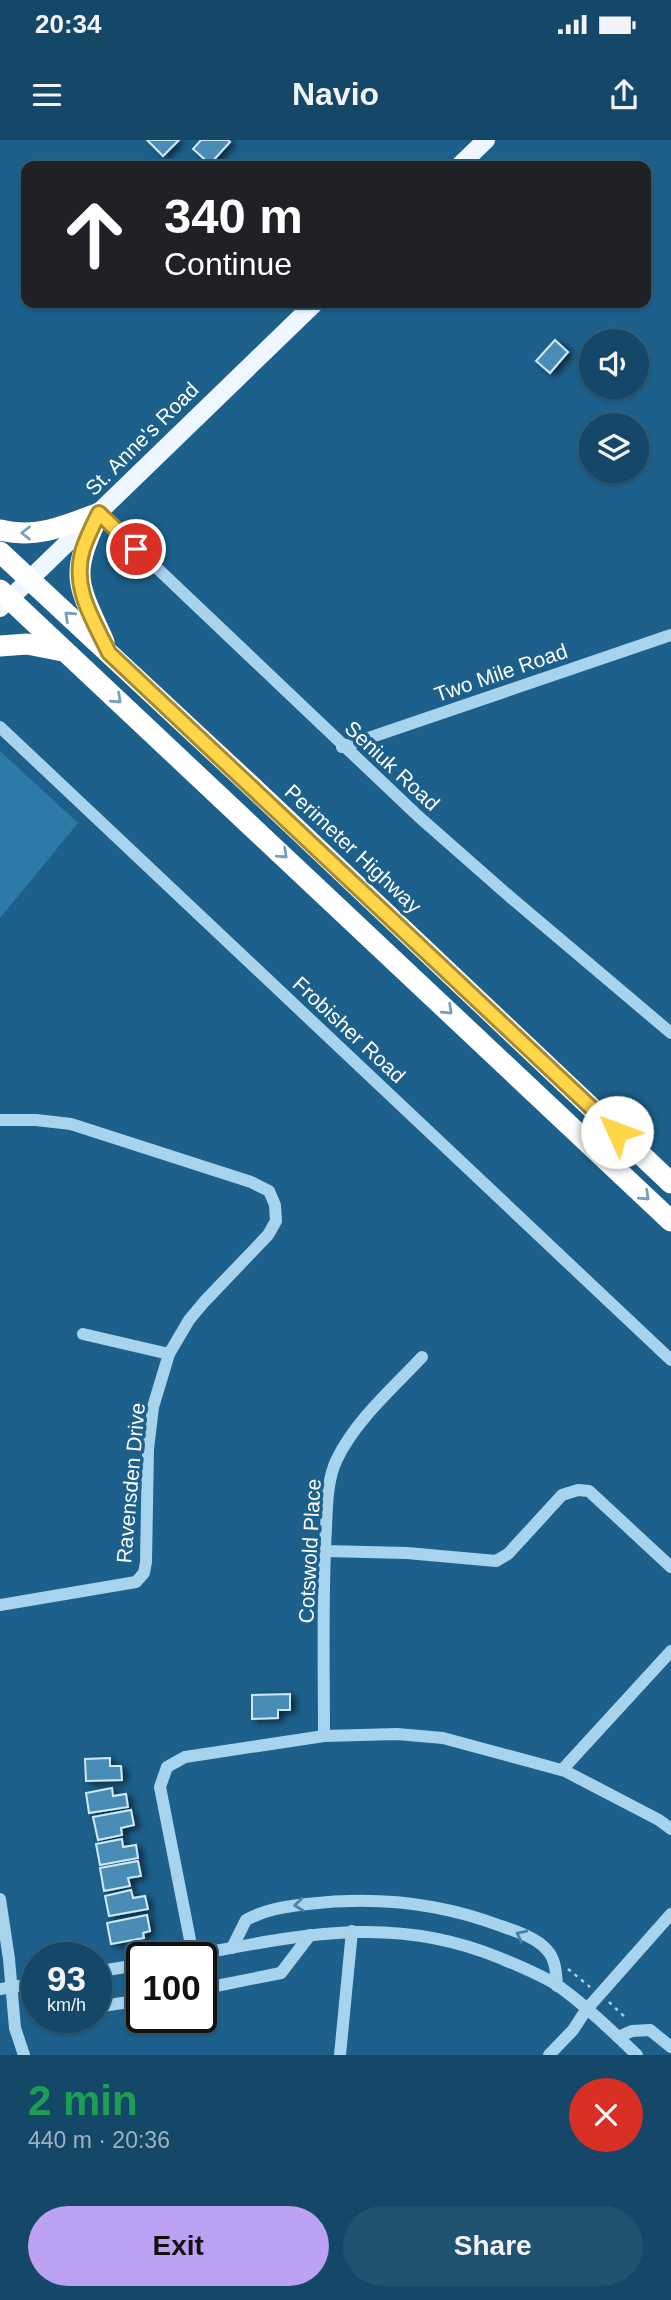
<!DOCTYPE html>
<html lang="en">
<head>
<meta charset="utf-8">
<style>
	:root { --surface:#154868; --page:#225271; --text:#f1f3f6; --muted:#9db2c0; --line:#34607c; --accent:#bca0f2 }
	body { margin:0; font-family:Arial,sans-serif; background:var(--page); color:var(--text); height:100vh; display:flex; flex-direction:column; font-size:26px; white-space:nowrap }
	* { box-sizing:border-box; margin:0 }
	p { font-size:23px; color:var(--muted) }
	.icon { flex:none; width:38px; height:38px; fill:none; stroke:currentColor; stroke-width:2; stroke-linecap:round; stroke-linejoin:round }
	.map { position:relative; height:1915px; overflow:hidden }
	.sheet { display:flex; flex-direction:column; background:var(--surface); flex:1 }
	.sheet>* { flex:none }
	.hud { position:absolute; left:21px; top:21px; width:630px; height:147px; border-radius:14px; box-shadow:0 2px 5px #0004,0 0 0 2px var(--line); background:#202124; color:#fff; overflow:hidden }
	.fabs { position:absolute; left:579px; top:189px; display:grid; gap:14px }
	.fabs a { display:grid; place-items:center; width:70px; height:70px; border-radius:50%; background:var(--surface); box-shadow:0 2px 5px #0004,0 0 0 2px var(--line); font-size:35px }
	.speed { position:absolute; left:21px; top:1802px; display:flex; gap:14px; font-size:35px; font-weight:700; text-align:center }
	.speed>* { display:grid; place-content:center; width:91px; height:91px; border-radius:50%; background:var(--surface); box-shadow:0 2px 5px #0004,0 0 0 2px var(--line); line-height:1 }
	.speed small { font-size:18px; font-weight:400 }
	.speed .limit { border:4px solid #111; border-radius:10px; background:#fff; color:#111 }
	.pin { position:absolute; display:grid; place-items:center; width:60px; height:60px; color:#fff; margin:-30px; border:4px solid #fff; border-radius:50%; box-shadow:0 2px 7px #0007 }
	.me { position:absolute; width:77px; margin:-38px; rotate:313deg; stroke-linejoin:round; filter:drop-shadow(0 0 5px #0008) }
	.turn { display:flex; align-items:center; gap:24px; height:147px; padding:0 28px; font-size:32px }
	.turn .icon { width:91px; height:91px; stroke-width:2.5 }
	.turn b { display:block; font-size:49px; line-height:60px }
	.round { display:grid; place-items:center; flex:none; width:74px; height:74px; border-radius:37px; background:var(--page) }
	.overview { display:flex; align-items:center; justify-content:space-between; height:119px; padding:0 28px }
	h1 { font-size:42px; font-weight:600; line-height:52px; color:#1e9e55 }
	.cta { display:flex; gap:14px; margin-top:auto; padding:14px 28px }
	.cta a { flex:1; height:80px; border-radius:42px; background:var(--accent); color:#111; font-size:28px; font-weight:600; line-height:80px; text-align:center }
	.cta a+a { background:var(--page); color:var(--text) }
	.status { display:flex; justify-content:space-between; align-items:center; height:49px; padding:0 35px; background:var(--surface); direction:ltr }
	.status svg { height:19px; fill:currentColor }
	header { display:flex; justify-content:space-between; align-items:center; height:91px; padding:0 28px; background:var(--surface); font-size:32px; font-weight:600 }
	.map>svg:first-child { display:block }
	.green { fill:#2d79a7 }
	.building { fill:#4a8cb5; stroke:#cde9f9; stroke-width:2; filter:url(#shadow) }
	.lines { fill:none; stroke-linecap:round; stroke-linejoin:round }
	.path { stroke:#a8d3ec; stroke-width:2.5; stroke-dasharray:3.5 5; stroke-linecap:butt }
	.minor { stroke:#a8d3ec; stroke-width:12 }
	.major { stroke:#eef7ff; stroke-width:18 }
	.highway { stroke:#fff; stroke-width:21 }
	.oneway { stroke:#77a0b9 }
	.oneway2 { stroke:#4682a8 }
	.route-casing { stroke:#a68a30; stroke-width:18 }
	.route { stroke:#ffd54a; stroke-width:12 }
	.labels { text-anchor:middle; stroke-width:7; stroke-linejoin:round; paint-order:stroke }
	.street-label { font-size:21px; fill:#fff; stroke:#1c608b }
</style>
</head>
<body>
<div class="status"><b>20:34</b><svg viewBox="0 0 49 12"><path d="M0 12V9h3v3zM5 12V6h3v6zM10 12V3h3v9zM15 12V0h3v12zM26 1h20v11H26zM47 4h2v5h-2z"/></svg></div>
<header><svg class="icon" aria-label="menu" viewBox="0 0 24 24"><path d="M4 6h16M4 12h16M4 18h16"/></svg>Navio<svg class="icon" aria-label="share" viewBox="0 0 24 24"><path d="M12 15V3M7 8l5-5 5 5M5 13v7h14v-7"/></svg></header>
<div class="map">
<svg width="671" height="1915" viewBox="0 0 671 1915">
	<defs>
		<filter id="shadow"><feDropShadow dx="4.5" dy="2.5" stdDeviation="3.5" flood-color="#0009"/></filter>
	</defs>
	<rect width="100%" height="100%" fill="#1c608b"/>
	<path class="green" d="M0,611l78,72 -78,95z"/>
	<g class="building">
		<path d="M147,0h32l-16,16z"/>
		<path d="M201,0h27l2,2 -20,22 -17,-15z"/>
		<path d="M555,200l13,12 -18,21 -14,-12z"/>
		<path d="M290,1554v16h-12v8l-26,1v-24z"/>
		<path d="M110,1618v8h11l1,14 -36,1 -1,-22z"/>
		<path d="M112,1648l1,8 13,-2 2,13 -39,6 -3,-20z"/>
		<path d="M131,1670l3,15 -13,3 1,7 -24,5 -5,-23z"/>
		<path d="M122,1699l1,8 13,-2 2,13 -38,7 -4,-21z"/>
		<path d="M138,1721l3,15 -13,2 2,8 -26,5 -4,-23z"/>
		<path d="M131,1750l2,8 12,-2 3,13 -39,7 -4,-20z"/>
		<path d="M147,1775l3,16 -7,2 1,5 -33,6 -4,-21z"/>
	</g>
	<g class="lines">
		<g class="path">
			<path d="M568,1829l22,18"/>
			<path d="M609,1862l18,17"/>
		</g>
		<g class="minor">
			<path d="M99,373l319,303 91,80 162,137"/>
			<path d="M0,587l671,633"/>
			<path d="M342,607l329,-112"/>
			<path d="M0,980h36l35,4 180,58 18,9 6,14 1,16 -8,14 -64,67 -15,18 -20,34 -16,53 -5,42 -2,113 -2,11 -8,9 -136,23"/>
			<path d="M83,1194l86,20"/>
			<path d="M325,1411l82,2 89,8 12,-7 54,-59 16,-5 11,1 82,76"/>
			<path d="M324,1596c0,-69 -2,-139 2,-208 1,-22 1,-49 11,-69 19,-39 56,-71 85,-102"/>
			<path d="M562,1630l109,-119"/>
			<path d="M0,1759l9,60 6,69 9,27"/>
			<path d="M232,1808l14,-28c20,-11 39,-13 61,-16 66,-8 131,-2 194,22 15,5 36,12 46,24 9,10 9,23 10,36"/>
			<path d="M193,1815l-33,-168 7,-20 18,-10 139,-21 73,-2 46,4 122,33 94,49 12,9"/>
			<path d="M176,1818c114,-20 211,-47 324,0 19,8 39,16 57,27 27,19 56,47 80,70"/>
			<path d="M96,1832l46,-8"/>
			<path d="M0,1849l37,-6"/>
			<path d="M201,1849l80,-16 29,-38"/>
			<path d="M96,1867l46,-7"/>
			<path d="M618,1897l14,-6 18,-1 21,17"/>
			<path d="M340,1915l12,-124"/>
			<path d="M549,1915l24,-25 13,-20 85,-96"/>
		</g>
		<g class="major">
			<path d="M459,26l27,-26"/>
			<path d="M0,468l315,-305"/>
		</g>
		<g class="highway">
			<path d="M99,373c-29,64 -23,67 5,129"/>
			<path d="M0,390c36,9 65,-4 99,-17"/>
			<path d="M0,412l246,229 425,402"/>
			<path d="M0,450l671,631"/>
			<path d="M0,506l27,-2 36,7"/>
		</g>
	</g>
	<defs><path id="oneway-chevron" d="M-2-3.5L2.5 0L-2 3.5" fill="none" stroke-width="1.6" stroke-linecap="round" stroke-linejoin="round" transform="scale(1.75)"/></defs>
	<g class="oneway">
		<use href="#oneway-chevron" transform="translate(26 393) rotate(180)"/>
		<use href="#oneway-chevron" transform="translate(69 476) rotate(-137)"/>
		<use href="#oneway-chevron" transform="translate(117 559) rotate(43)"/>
		<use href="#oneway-chevron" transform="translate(283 714) rotate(43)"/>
		<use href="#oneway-chevron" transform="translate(448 870) rotate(43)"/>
		<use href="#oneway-chevron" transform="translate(645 1056) rotate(43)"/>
	</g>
	<g class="oneway2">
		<use href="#oneway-chevron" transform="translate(299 1765) rotate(173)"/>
		<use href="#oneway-chevron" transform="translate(521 1795) rotate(-154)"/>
	</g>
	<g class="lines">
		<g class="route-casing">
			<path id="route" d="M136,409l-37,-36c-6,12 -12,24 -16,36 -12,39 10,70 26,104l508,479"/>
		</g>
		<use href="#route" class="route"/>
	</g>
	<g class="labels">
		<g class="street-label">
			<text transform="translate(142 299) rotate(-45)" y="7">St. Anne's Road</text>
			<text transform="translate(501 533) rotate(-19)" y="7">Two Mile Road</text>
			<text transform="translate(392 626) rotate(43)" y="7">Seniuk Road</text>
			<text transform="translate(353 709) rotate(43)" y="7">Perimeter Highway</text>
			<text transform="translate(349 890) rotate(43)" y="7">Frobisher Road</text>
			<text transform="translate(131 1343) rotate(-85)" y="7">Ravensden Drive</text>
			<text transform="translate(310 1411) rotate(-87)" y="7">Cotswold Place</text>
		</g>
	</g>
</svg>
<div class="fabs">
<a><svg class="icon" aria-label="sound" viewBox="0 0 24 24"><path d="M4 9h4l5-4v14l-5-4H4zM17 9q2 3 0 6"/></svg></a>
<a><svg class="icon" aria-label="layers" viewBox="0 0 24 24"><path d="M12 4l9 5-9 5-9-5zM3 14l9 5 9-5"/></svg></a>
</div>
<div class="speed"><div>93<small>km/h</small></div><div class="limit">100</div></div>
<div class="pin" style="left:136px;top:409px;background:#d93025"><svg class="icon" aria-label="arrive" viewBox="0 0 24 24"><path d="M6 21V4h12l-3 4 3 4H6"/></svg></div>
<svg class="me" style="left:617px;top:992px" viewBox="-20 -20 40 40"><circle r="19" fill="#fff"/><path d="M0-13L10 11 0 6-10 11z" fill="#ffd54a"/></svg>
<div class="hud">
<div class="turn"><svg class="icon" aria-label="ahead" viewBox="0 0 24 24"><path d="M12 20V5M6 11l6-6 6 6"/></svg><div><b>340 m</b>Continue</div></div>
</div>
</div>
<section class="sheet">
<div class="overview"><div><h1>2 min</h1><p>440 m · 20:36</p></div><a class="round" style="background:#d93025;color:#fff"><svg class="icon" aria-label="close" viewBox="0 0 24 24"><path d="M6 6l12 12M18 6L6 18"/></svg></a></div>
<div class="cta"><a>Exit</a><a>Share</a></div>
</section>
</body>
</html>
